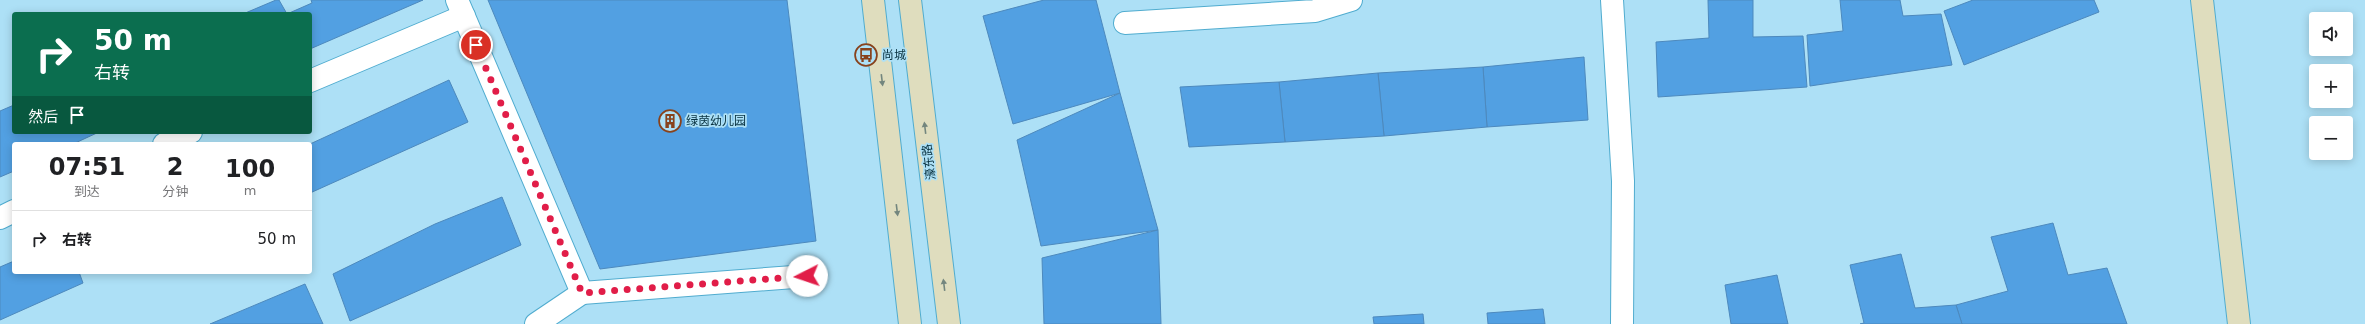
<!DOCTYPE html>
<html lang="zh">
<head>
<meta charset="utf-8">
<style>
	:root { --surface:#fff; --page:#f2f2f2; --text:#202124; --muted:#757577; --line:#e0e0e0 }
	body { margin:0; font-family:"DejaVu Sans","Noto Sans SC",sans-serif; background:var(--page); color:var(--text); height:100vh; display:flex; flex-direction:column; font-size:15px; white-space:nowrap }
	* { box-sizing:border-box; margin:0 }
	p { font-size:13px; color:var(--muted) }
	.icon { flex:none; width:22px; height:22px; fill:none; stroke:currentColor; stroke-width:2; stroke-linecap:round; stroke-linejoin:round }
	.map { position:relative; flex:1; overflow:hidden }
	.drawer { position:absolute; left:12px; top:142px; width:300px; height:132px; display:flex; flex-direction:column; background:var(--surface); border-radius:4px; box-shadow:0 2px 10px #0003 }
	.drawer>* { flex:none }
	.hud { position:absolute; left:12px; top:12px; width:300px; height:122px; border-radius:4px; box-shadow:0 2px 10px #0003; background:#0b6e4f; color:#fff; overflow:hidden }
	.tools { position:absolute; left:2309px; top:12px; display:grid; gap:8px }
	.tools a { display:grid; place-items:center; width:44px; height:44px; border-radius:4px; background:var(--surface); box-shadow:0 2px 10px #0003; font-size:20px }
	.pin { position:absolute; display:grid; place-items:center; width:34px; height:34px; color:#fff; margin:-17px; border:2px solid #fff; border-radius:50%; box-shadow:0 1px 4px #0007 }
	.me { position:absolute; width:44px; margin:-22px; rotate:266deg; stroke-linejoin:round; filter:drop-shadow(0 0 3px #0008) }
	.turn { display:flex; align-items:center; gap:14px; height:84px; padding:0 16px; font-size:18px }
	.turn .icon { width:52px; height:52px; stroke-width:2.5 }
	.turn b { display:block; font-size:28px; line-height:34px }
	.then { display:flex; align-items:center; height:38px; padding:0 16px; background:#0003; gap:8px; font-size:15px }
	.eta { display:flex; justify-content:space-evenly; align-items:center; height:68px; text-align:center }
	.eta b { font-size:24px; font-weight:600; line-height:28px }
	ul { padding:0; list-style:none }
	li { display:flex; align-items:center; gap:12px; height:56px; padding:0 16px; border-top:1px solid var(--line) }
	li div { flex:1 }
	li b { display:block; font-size:15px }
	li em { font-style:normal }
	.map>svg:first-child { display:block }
	.building { fill:#52a0e2; stroke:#4d89bd }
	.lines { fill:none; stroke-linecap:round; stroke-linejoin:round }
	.street-casing { stroke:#50accf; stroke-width:24 }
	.secondary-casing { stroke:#50accf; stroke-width:24 }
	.street { stroke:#fff; stroke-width:22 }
	.secondary { stroke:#dfddbe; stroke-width:22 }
	.oneway { fill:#73867e }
	.route { stroke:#e11d48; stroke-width:7; stroke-dasharray:0 12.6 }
	.labels { text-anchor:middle; stroke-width:3.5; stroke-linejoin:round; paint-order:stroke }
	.poi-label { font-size:12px; fill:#07303f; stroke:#ade0f6; text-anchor:start }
	.street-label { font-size:12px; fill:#07303f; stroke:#ade0f6 }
</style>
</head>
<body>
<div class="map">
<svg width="2365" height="324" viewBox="0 0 2365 324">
	<rect width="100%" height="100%" fill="#ade0f6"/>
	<g class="building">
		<path d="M276,0h3l8,14h-44z"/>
		<path d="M311,0h112l-113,49v-35h-23l25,-11z"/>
		<path d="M488,0h299l29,241 -216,28z"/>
		<path d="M1044,0h52l24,93 -107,31 -30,-108z"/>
		<path d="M1708,0h45v37l50,-1 4,51 -149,10 -2,-55 53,-4z"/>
		<path d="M1840,0h60l3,16 38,-2 11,51 -142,21 -3,-51 36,-4z"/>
		<path d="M1973,0h121l5,12 -135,53 -20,-54z"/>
		<path d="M1584,57l4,63 -101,7 -4,-60z"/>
		<path d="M1483,67l4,60 -103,9 -6,-63z"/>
		<path d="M1378,73l6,63 -99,6 -6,-60z"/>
		<path d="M449,80l19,42 -158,71v-49z"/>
		<path d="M1279,82l6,60 -96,5 -9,-60z"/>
		<path d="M1120,93l38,137 -117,16 -24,-106z"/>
		<path d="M14,105v27h85l-26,12h-59v27l-14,6v-66z"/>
		<path d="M502,197l19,48 -171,76 -17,-47 102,-50z"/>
		<path d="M2053,223l15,52 39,-7 20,56h-165l-6,-19 52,-14 -17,-54z"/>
		<path d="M1158,230l3,94h-117l-2,-66z"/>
		<path d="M1901,254l14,54 41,-3 6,19h-102l4,-1 -14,-58z"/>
		<path d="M14,261v11h65l4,11 -83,37v-53z"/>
		<path d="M1777,275l11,49h-57l-6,-39z"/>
		<path d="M305,284l18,40h-113z"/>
		<path d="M1543,309l2,15h-57l-1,-11z"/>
		<path d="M1423,314l1,10h-50l-1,-7z"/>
	</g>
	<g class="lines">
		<g class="street-casing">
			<g id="street">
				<path d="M457,0l125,293 225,-17"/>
				<path d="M1612,0l11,181 -1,143"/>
				<path d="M1125,23l190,-12 36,-11"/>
				<path d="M310,81l154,-65"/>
				<path d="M164,144l27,-12"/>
				<path d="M0,218l14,-7"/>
				<path d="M536,324l46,-31"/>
			</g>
		</g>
		<g class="secondary-casing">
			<g id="secondary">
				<path d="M873,0l37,324"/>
				<path d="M910,0l39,324"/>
				<path d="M2202,0l37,324"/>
			</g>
		</g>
		<use href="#street" class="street"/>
		<use href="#secondary" class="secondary"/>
	</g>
	<defs><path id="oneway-solid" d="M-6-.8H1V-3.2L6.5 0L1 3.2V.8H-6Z"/></defs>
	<g class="oneway">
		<use href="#oneway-solid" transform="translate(882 80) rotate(83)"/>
		<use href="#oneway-solid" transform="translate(925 128) rotate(-97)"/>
		<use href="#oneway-solid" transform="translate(897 210) rotate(83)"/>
		<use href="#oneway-solid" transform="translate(944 285) rotate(-97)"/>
	</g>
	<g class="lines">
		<path class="route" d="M476,45l106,248 225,-17"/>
	</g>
	<defs>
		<g id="bus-ring" transform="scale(1.15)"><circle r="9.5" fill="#ade0f6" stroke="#88421c" stroke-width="1.5"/><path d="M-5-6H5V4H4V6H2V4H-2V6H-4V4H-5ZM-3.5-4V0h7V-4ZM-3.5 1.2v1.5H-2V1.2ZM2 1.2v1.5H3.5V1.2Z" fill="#88421c"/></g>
		<g id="building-ring" transform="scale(1.15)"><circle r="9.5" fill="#ade0f6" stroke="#88421c" stroke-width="1.5"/><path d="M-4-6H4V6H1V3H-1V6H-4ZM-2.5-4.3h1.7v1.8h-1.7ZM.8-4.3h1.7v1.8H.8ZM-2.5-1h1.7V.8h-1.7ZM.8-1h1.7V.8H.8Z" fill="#88421c"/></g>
	</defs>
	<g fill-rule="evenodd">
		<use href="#bus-ring" x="866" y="55"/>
		<use href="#building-ring" x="670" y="121"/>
	</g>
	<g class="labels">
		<g class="poi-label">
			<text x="882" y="59">尚城</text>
			<text x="686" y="125">绿茵幼儿园</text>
		</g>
		<g class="street-label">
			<text transform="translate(929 162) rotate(-97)" y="4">濠东路</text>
		</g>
	</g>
</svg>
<div class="tools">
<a><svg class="icon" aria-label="sound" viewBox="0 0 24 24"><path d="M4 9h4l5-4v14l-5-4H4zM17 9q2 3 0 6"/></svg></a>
<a>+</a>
<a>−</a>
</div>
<div class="pin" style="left:476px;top:45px;background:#d93025"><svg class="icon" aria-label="arrive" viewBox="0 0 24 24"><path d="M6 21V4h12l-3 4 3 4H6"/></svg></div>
<svg class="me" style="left:807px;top:276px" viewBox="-20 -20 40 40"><circle r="19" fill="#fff"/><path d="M0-13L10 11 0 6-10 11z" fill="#e11d48"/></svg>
<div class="hud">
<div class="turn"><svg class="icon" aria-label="right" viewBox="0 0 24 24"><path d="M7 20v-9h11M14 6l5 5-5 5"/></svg><div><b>50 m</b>右转</div></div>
<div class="then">然后<svg class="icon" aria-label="arrive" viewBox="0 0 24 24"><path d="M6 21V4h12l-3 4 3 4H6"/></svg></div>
</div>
<section class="drawer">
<div class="eta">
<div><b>07:51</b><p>到达</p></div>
<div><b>2</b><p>分钟</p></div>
<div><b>100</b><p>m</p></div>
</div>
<ul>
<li><svg class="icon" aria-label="right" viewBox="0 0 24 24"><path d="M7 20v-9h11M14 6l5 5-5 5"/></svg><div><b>右转</b></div><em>50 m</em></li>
</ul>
</section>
</div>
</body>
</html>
